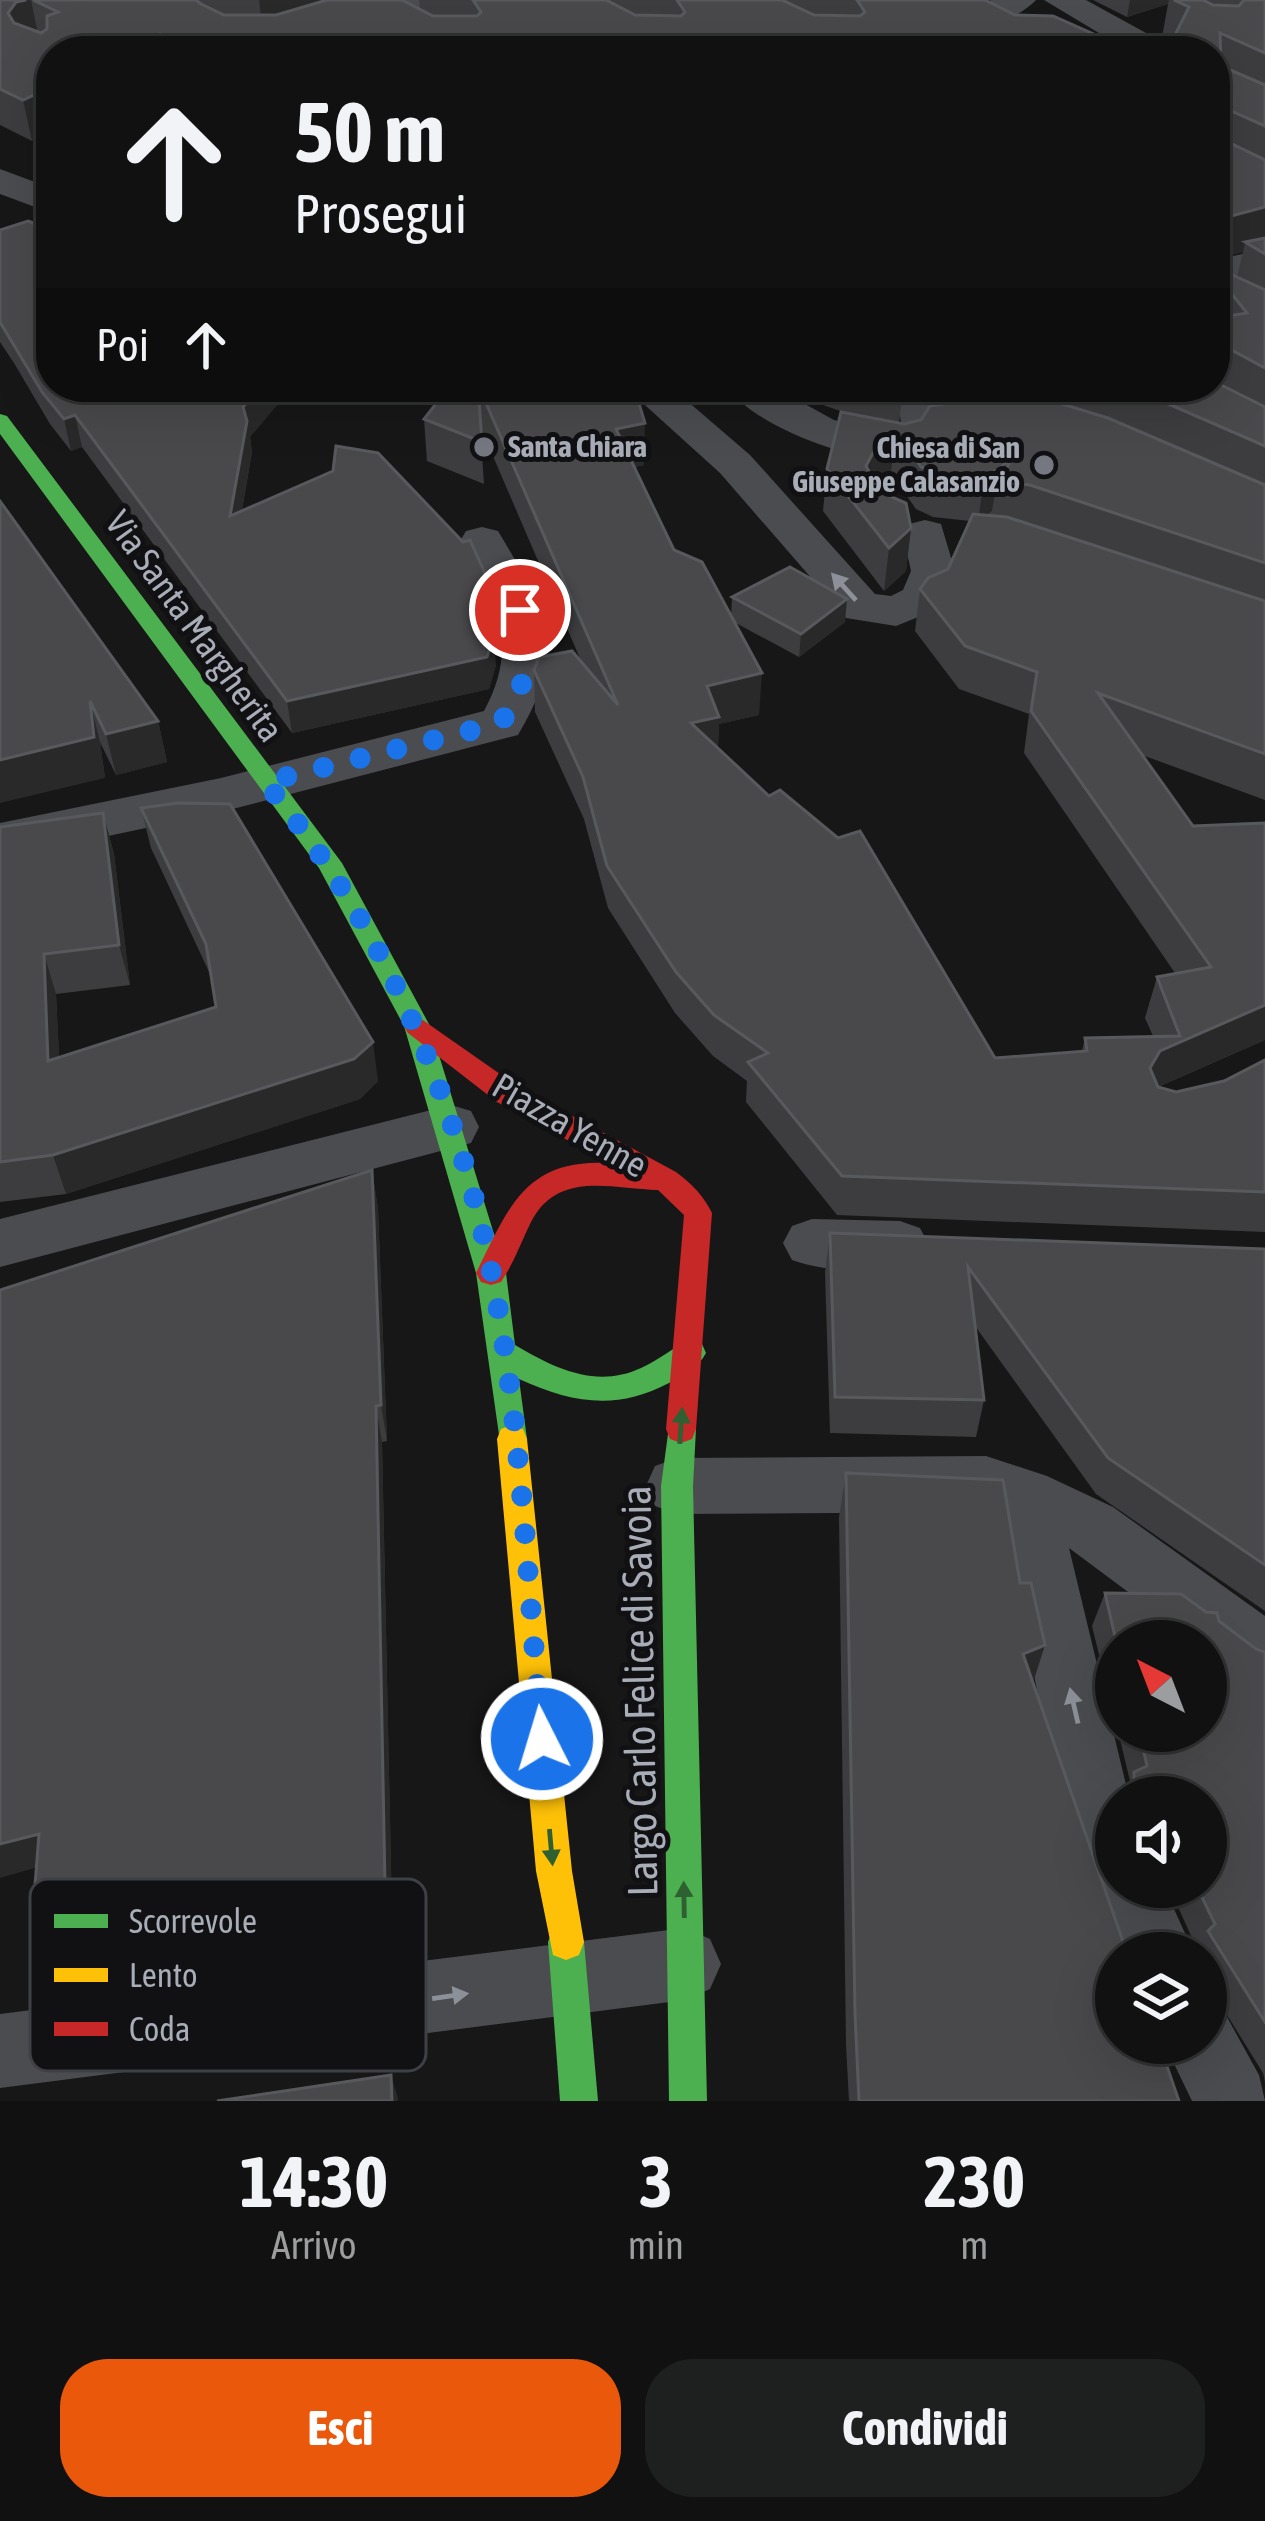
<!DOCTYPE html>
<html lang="it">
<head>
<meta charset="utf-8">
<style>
	:root { --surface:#111; --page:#1e1f1f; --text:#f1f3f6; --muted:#9c9d9f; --line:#303131; --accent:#ea580c }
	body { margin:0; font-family:"Asap Condensed",sans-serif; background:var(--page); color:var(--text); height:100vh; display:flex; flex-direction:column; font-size:45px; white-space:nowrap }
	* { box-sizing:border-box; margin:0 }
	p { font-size:39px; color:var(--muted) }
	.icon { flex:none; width:66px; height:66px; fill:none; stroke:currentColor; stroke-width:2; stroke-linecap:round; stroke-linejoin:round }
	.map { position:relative; height:2101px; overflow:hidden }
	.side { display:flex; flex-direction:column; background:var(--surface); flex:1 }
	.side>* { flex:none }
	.guide { position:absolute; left:36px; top:36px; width:1194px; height:366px; border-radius:48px; box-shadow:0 12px 48px #0002,0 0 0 3px var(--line); background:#111; color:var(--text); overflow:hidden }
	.needle { width:78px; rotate:318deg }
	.buttons { position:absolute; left:1095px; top:1620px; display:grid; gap:24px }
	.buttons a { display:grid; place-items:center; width:132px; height:132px; border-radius:50%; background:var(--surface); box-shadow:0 12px 48px #0002,0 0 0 3px var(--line); font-size:60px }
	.pin { position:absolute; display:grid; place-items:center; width:102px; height:102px; color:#fff; margin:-51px; border:6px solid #fff; border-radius:50%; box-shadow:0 3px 12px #0007 }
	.me { position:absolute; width:132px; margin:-66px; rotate:355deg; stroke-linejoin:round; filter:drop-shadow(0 0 9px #0008) }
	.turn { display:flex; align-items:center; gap:42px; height:252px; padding:0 60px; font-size:54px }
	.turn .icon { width:156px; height:156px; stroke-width:2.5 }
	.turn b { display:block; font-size:84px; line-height:102px }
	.then { display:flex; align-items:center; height:114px; padding:0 60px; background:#0003; gap:24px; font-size:45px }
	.eta { display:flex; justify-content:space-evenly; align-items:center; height:204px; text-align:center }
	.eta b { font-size:72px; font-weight:700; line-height:84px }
	.cta { display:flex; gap:24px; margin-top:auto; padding:24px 60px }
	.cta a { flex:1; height:138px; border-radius:48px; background:var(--accent); color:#fff; font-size:48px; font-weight:700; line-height:138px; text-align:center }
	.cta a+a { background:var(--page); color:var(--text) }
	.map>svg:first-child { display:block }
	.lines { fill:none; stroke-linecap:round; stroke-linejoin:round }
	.street { fill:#4b4c50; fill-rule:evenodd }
	.fast { fill:#4caf50; fill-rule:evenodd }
	.slow { fill:#ffc107; fill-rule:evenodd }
	.jam { fill:#c62828; fill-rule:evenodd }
	.wall { fill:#3d3d3f; fill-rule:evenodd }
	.shaded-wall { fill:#29292a }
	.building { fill:#49494c; stroke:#58595d; stroke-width:3 }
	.oneway { fill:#8c9099 }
	.oneway2 { fill:#2e6032 }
	.route { stroke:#1a73e8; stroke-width:21; stroke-dasharray:0 37.8 }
	.poi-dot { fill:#757880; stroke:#111113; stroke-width:4.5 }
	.labels { text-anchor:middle; stroke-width:10; stroke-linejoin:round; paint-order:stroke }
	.far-poi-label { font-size:30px; font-weight:bold; fill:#a8adb8; stroke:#111113; text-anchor:start }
	.street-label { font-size:36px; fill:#a8adb8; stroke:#111113 }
	.near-street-label { font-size:42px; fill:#a8adb8; stroke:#111113 }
	.key { fill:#111113; stroke:#3e4045; stroke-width:3 }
	.key-label { font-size:33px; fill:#a8adb8 }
</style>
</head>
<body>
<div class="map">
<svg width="1265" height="2101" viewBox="0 0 1265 2101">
	<rect width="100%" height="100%" fill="#171717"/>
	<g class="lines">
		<g class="street">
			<path d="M376,0h53l-5,7 -93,27 -37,17h-46l5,-7 54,-24z"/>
			<path d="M991,0h45c-15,16 -48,31 -70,25l-5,-7z"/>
			<path d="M1044,0h42l80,44 5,7h-42z"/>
			<path d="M0,169l51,19v25l-51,-19z"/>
			<path d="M1265,249v24l-50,11v-24z"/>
			<path d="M625,387h46l79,68 125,139 16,2 12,-6 8,-19 -8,-37 6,-10 16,-4 16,4 14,47 -17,38 -42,17 -50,-8 -126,-145z"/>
			<path d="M727,387h47l60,33 70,17 -10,-50h42l7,46 -6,9 -19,3 3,4 -6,9c-47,12 -160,-30 -188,-71z"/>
			<path d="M482,527l16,4 6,10c45,77 63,112 14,194l-297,77 -221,47v-36l221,-45 263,-67c37,-69 11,-107 -24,-170l6,-10z"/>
			<path d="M451,1105l20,6 8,16 -8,16 -471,124v-48z"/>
			<path d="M812,1219l88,2 20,7 9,17 -9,17c-37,13 -91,11 -128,-2l-9,-17 9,-17z"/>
			<path d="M986,1456l61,20 66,31 152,109v70l-23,-9 -36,-27v-9h-12l-125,-93 60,249h-13v90h48l30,66h-73l-57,-142 -65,-293 -15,-6 -307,2 -22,-8 -9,-20 9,-20 22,-8z"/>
			<path d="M685,1928l25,11 11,25 -11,25 -25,11 -685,88v-74z"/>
			<path d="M1206,2008l21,9 32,58 6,26h-73l-28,-58h42z"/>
		</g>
		<g class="fast">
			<path d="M0,414l7,2 335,447 88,163 76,247 9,72c39,23 81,44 126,23 18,-8 32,-21 50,-28l11,4 4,9c-7,14 -23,23 -37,30 -53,28 -97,20 -150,-4l8,60 -4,10 -11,4 -11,-4 -25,-176 -72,-247 -85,-158 -319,-434z"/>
			<path d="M681,1415l11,4 4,10 -3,57 14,615h-38l-8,-615 9,-67z"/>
			<path d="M566,1924l13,5 5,13 14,159h-38l-12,-159 5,-13z"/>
		</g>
		<path class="slow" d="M512,1425l11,4 4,10 45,432 12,71 -5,13 -13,5 -13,-5 -17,-84 -39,-432 4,-10z"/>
		<path class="jam" d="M417,1016l100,70 159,86c16,12 27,23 36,41l-16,216 -4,10 -11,4 -11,-4 -4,-10 18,-214 -26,-25c-47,-1 -100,-20 -127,32 -10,20 -17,41 -30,60l-10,3 -10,-3 -5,-9c33,-66 49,-115 134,-110l-113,-61 -89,-69 -4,-7 4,-7z"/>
	</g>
	<g class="wall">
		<path d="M0,0h402l18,9 -1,-9h566l30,15 117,36h-1081l-19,90 -32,-16z"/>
		<path d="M1093,0h172v800l-123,-45 123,285 -107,47 18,5 48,-11 41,-21v172l-428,-17 -91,-113 1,-21 -34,-25 -38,-43 -67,-105 -24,-89 -49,-107 -1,-42 48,-7 -102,-237 4,58 -57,-23 -3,-42 25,-32h185l10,78 -10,2 40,83 57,67 1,-20 113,25 -46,35 -65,-35 25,93 -40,9 -1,25 277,309 87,-7 3,-13 68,-2 -8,-18 12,-41 18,-4 -151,-220 5,-39 -70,-25 -44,-58 5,-42 28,-20 22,-48 -37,-4 -17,-8 -12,-17 -15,-4 -9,2 31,38 -5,43 -22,20 -61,-80 4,-42 19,-56 -43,-15 -7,-11h99l8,2 -4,34 5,1 17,-4 22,-16 4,-17h268v-336l-43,-9 -10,-5 6,-33 -41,13zM1243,252l-6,25 -15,-7v-13z"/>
		<path d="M0,230l51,157h241l-42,50 2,15 -10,58 254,155 -7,24 -197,44 -210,-286 -11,4 -21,-27 -36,-61 -14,-21z"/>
		<path d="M0,501l158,220 9,41 -51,13 -16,-33 5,36z"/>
		<path d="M141,808l237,273 -18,18 -294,95 -66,8v-375l103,-14 11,41 16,131 -74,9 3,63 157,-50 -5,-31 -60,-128z"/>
		<path d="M372,1170l6,39 9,232 -5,1 10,473 -343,35 -17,-27 4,-55z"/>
		<path d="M830,1233l435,16v362l-169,-117 -121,-168 9,74 -8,37 -146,-4 -5,-161z"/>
		<path d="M846,1473l187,209 146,419h-330l-3,-56 -7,-528z"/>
		<path d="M1105,1593l114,28 37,28 9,3v430l-2,-9 -57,-92v-28h-12l3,-4 -28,-62h37v-90h-83l7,-16 -12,-50h88l-90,-90v83l-24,-98z"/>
	</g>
	<g class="shaded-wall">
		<path d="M31,0l8,39 -14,3 -17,-29 8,-11z"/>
		<path d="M259,0h87l-83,34z"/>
		<path d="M1130,0h39l-1,4 -41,13z"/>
		<path d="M160,34l3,17h-38z"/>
		<path d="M51,87v45l-19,9 -9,-41z"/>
		<path d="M1265,207v39l-20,-4 -2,10 -28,7 5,-40z"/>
		<path d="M260,387h32l-42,50 2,15 -17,96 -5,-32 13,-109z"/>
		<path d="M75,415l7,32 -11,4 -7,-32z"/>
		<path d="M645,423l-1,42 -28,6v-42z"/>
		<path d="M894,446l-5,42 -20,5 -3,-27 8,-15z"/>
		<path d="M1013,458l-16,23 -5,30 -14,11 6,-43z"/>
		<path d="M911,528l-5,43 -22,20 5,-43z"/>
		<path d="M847,599l-2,23 -46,35 2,-23z"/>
		<path d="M494,634l2,31 -7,24 -197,44 -5,-32z"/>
		<path d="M762,673l-3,42 -40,9 -2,35 -26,-36 16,-37z"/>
		<path d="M90,701l10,41 5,36 -105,25v-43z"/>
		<path d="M158,721l9,41 -51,13 -10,-41z"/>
		<path d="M103,813l11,41 16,131 -11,-40z"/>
		<path d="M44,954l12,40 5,106 -13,-39z"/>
		<path d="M1265,1005v35l-117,51 2,-23 10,-17z"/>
		<path d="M373,1042l5,39 -18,18 -294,95 -13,-39z"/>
		<path d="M372,1170l6,39 9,232 -6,-36z"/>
		<path d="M376,1406l6,36 10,473 -7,-28z"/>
		<path d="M1045,1645l-13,41 -9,-32z"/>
		<path d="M39,1834l16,28 -55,16v-34z"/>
		<path d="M391,2075l7,23v3h-6z"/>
	</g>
	<g class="building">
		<path d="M0,0h26l-10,2 -8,11 6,10 27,10 6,-4v-13l11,-4 -25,-12h163l5,4 23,11h52l51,-15h75l31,16h44l4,-4 -8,-12h133l29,15 46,1 4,-4 -8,-12h105l32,15 46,1 5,-4 -8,-12h128l30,15 38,1 79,35h-938l-34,-17 -35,17h-74v36l-28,13 -23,-11z"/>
		<path d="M1174,0h29l10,5 26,1 5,-6h21v53l-45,-20 1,33 44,19v41l-45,-20 2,33 43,21v47l-45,12 2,51 43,20v78l-50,-27v-23l32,-5 -32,-40v-222h-48l22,-44z"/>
		<path d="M28,221l23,9v157h209l-17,20 4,14 -17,95 103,-45 3,-25 42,7 85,89 7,-2 21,47 3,47 -7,23 -200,44 -212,-286 -11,4 -22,-27 -42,-70v-92z"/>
		<path d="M1265,238v16l-20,-12z"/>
		<path d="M1215,382l50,25v39l-124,-54 -15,-5h89z"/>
		<path d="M449,387h29l4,55 -58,-23z"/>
		<path d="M479,387h155l11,36 -29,6 58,121 28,12 60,111 -55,13 12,31 -28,6 78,73 11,-6 58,48 22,-7 135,227 92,-7 -2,-13 95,-2 -23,-59 54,-10 -180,-256 6,-39 -72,-26 -45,-57 8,-11 20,-9 25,-55 34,3 258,84v153l-167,-61 95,133 72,-3v182l-105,46 -10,17 8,19 18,5 48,-11 41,-21v132l-423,-16 -94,-114 20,-9 -54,-38 -38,-43 -69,-106 -24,-89 -49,-107 5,-13 33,-6 46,54z"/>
		<path d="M951,387h55l102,31 157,67v78l-235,-78 -33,-4 16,-23 -29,21 -45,-5 -18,-7 -12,-17 -15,-4 -20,5 -8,15 14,26 26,11 5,25 -22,20 -62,-79 14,-57 63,12 17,-4 9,-14 13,-2 9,-10z"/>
		<path d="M0,501l158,220 -52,13 -16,-33 4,36 -94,23z"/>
		<path d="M790,567l57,32 -46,35 -69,-37z"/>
		<path d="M178,803l52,1 143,238 -19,17 -301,96 -53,7v-335l103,-14 16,132 -75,9 4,107 168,-54 -10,-63 -65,-136z"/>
		<path d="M372,1170l9,235 -5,1 9,481 -353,36 7,-89 -39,10v-554z"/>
		<path d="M830,1233l435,16v316l-157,-107 -140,-191 16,133 -149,-3z"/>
		<path d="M846,1473l157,7 17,103h11l14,62 -22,9 104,299h-11v90h43l20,58h-320l-4,-88z"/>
		<path d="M1105,1593l76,1 25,18 11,1 2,8 37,28 9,3v370l-57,-91 7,-7 -18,-37h9v-90h-72v-25l13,-6 -8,-35h67v-90h-90z"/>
		<path d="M391,2075l1,26h-175z"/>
	</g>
	<defs><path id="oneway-solid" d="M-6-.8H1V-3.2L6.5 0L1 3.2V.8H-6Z" transform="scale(3)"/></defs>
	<g class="oneway">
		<use href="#oneway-solid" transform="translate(844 587) rotate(-132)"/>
		<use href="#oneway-solid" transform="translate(1074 1706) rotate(-103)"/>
		<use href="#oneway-solid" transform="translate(450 1996) rotate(-8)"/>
	</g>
	<g class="oneway2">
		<use href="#oneway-solid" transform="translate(681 1426) rotate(-86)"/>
		<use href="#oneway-solid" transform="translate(551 1847) rotate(85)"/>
		<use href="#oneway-solid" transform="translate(684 1900) rotate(-91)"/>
	</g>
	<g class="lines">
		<path class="route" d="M520,610c11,56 11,63 -19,113l-236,59c117,140 191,314 227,493 30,152 35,310 50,464"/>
	</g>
	<g class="poi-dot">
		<circle cx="484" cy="447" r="12"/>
		<circle cx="1044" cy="465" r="12"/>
	</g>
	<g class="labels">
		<g class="far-poi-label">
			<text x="508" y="457">Santa Chiara</text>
			<text x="1020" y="458" text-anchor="end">Chiesa di San<tspan x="1020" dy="34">Giuseppe Calasanzio</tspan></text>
		</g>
		<g class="street-label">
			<text transform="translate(195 626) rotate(54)" y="13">Via Santa Margherita</text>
			<text transform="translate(570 1125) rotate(30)" y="13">Piazza Yenne</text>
		</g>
		<g class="near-street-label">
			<text transform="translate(639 1691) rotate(-91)" y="15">Largo Carlo Felice di Savoia</text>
		</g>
	</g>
	<rect x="30" y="1879" width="396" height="192" rx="18" class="key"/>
	<rect x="54" y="1914" width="54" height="14" fill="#4caf50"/>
	<rect x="54" y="1968" width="54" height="14" fill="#ffc107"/>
	<rect x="54" y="2022" width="54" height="14" fill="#c62828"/>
	<g class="key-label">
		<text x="129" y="1933">Scorrevole</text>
		<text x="129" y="1987">Lento</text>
		<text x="129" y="2041">Coda</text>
	</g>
</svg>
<div class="buttons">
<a><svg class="needle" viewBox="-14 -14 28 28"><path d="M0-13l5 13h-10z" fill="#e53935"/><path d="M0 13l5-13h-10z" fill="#9c9d9f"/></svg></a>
<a><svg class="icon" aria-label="sound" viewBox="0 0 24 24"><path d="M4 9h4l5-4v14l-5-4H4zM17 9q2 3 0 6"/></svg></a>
<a><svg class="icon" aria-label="layers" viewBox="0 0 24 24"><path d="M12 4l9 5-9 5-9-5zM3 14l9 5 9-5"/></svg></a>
</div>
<div class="pin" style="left:520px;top:610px;background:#d93025"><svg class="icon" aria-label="arrive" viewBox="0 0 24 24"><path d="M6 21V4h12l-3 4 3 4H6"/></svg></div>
<svg class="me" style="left:542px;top:1739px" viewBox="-20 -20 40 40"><circle r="17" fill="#1a73e8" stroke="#fff" stroke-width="3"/><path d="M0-11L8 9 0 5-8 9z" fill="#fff"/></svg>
<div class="guide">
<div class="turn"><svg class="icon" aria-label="ahead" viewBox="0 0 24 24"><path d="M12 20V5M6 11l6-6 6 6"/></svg><div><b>50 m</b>Prosegui</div></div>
<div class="then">Poi<svg class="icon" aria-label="ahead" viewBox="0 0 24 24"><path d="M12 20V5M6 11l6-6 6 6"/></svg></div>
</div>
</div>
<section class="side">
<div class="eta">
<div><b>14:30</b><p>Arrivo</p></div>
<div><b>3</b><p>min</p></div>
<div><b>230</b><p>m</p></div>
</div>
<div class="cta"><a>Esci</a><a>Condividi</a></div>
</section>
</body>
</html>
